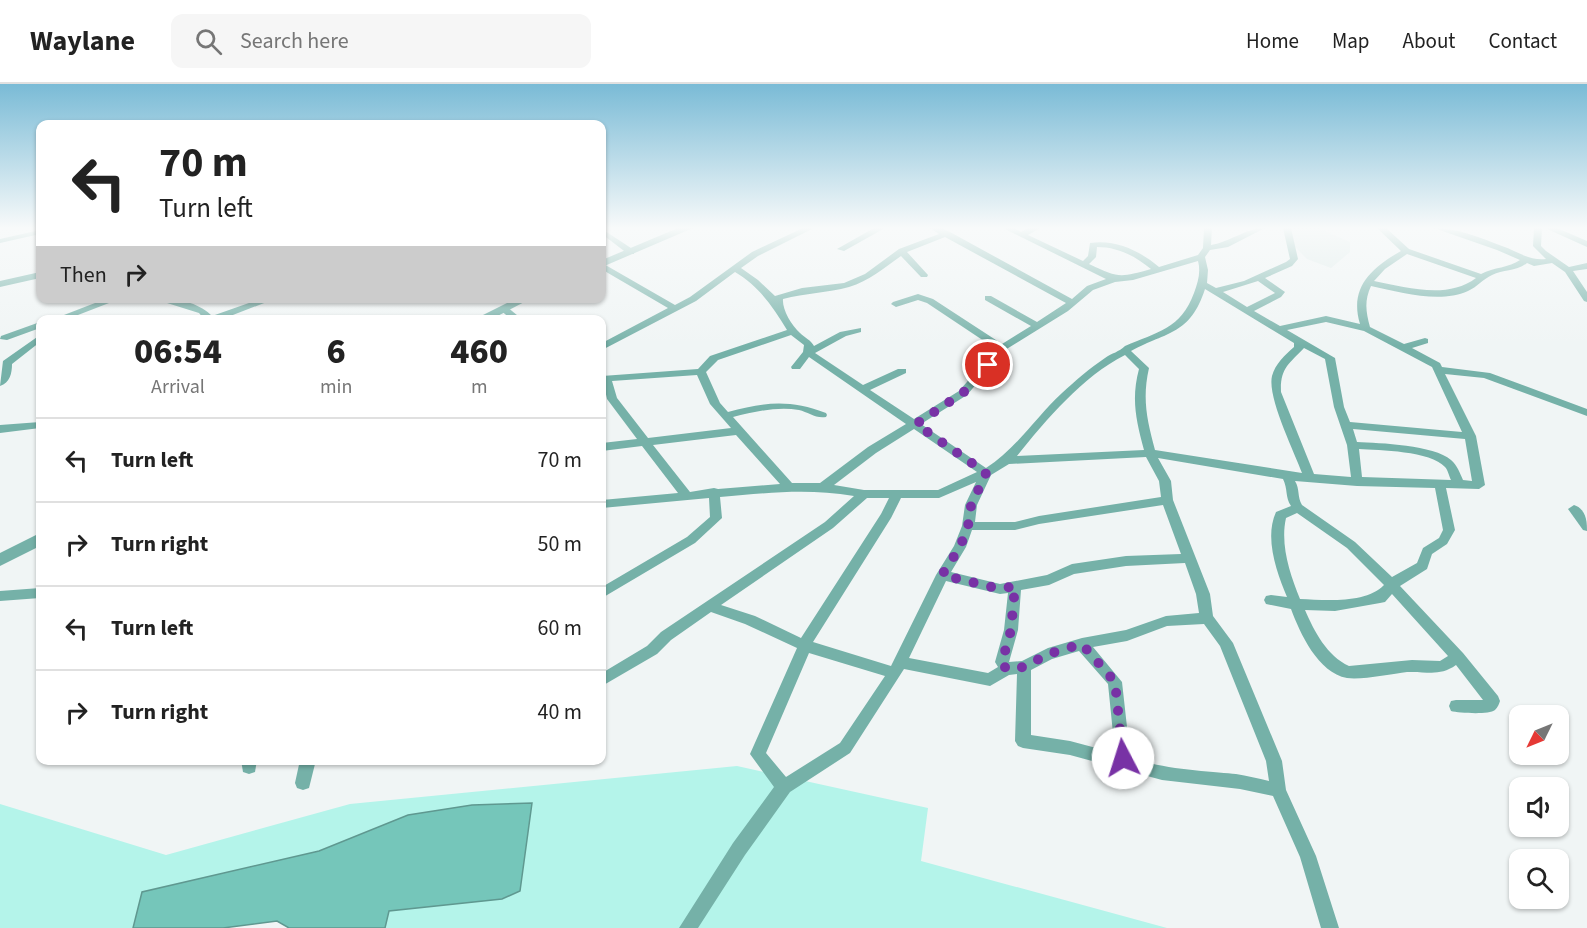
<!DOCTYPE html>
<html lang="en">
<head>
<meta charset="utf-8">
<style>
	:root { --surface:#fff; --page:#f6f6f6; --text:#222; --muted:#767676; --line:#e0e0e0 }
	body { margin:0; font-family:"Source Sans 3",sans-serif; background:var(--page); color:var(--text); height:100vh; display:flex; flex-direction:column; font-size:22px; white-space:nowrap }
	* { box-sizing:border-box; margin:0 }
	p { font-size:20px; color:var(--muted) }
	.icon { flex:none; width:33px; height:33px; fill:none; stroke:currentColor; stroke-width:2; stroke-linecap:round; stroke-linejoin:round }
	.map { position:relative; flex:1; overflow:hidden }
	.sheet { position:absolute; left:36px; top:231px; width:570px; height:450px; display:flex; flex-direction:column; background:var(--surface); border-radius:12px; box-shadow:0 2px 4px #0004 }
	.sheet>* { flex:none }
	.banner { position:absolute; left:36px; top:36px; width:570px; height:183px; border-radius:12px; box-shadow:0 2px 4px #0004; background:#fff; color:var(--text); overflow:hidden }
	.needle { width:39px; rotate:227deg }
	.fabs { position:absolute; left:1509px; top:621px; display:grid; gap:12px }
	.fabs a { display:grid; place-items:center; width:60px; height:60px; border-radius:12px; background:var(--surface); box-shadow:0 2px 4px #0004; font-size:30px }
	.pin { position:absolute; display:grid; place-items:center; width:51px; height:51px; color:#fff; margin:-26px; border:3px solid #fff; border-radius:50%; box-shadow:0 2px 6px #0007 }
	.me { position:absolute; width:66px; margin:-33px; rotate:355deg; stroke-linejoin:round; filter:drop-shadow(0 0 4px #0008) }
	.turn { display:flex; align-items:center; gap:21px; height:126px; padding:0 24px; font-size:27px }
	.turn .icon { width:78px; height:78px; stroke-width:2.5 }
	.turn b { display:block; font-size:42px; line-height:51px }
	.then { display:flex; align-items:center; height:57px; padding:0 24px; background:#0003; gap:12px; font-size:22px }
	.eta { display:flex; justify-content:space-evenly; align-items:center; height:102px; text-align:center }
	.eta b { font-size:36px; font-weight:800; line-height:42px }
	ul { padding:0; list-style:none }
	li { display:flex; align-items:center; gap:18px; height:84px; padding:0 24px; border-top:2px solid var(--line) }
	li div { flex:1 }
	li b { display:block; font-size:22px }
	li em { font-style:normal }
	header { display:flex; align-items:center; gap:36px; box-sizing:border-box; height:84px; padding:0 30px; background:var(--surface); border-bottom:2px solid var(--line) }
	header strong { font-size:28px }
	nav { display:flex; gap:33px; margin-inline-start:auto; font-size:21px }
	.search { width:420px; height:54px; background:var(--page); display:flex; align-items:center; gap:15px; box-sizing:border-box; padding:0 21px; border-radius:12px; color:var(--muted); font-size:22px }
	.map>svg:first-child { display:block }
	.built { fill:#ddebe9 }
	.green { fill:#b4f4ea }
	.water { fill:#75c6ba; stroke:#5f9890; stroke-width:1.5 }
	.lines { fill:none; stroke-linecap:round; stroke-linejoin:round }
	.minor { fill:#75b1a8; fill-rule:evenodd }
	.tertiary { fill:#75b1a8; fill-rule:evenodd }
	.route { stroke:#7832a5; stroke-width:10; stroke-dasharray:0 18 }
</style>
</head>
<body>
<header>
<strong>Waylane</strong>
<div class="search"><svg class="icon" aria-label="search" viewBox="0 0 24 24"><circle cx="10" cy="10" r="6"/><path d="M15 15l6 6"/></svg>Search here</div>
<nav><a>Home</a><a>Map</a><a>About</a><a>Contact</a></nav>
</header>
<div class="map">
<svg width="1587" height="844" viewBox="0 0 1587 844">
	<rect width="100%" height="100%" fill="#f0f5f5"/>
	<path class="built" d="M1290,144h28l32,14v10l-19,16 -24,-9 -12,-12z"/>
	<path class="green" d="M737,682l191,42 -7,53 246,67h-782l4,-17 58,-6 73,-14 12,-88 -124,12 -89,36 -177,41 -9,36h-133v-124l166,51 184,-51z"/>
	<path class="water" d="M532,719l-12,88 -18,8 -113,12 -4,17h-96l-12,-7 -54,7h-90l9,-36 177,-41 89,-36 64,-10z"/>
	<g class="lines">
		<g class="minor">
			<path d="M803,144h11l-56,28 -17,12 17,12 17,16 27,-8 42,-5 21,-9 34,-25 40,-15 -9,-6h11l9,4 122,67 15,-13 19,-7 -103,-51h11l7,4 7,-4h12l-12,7 55,26 5,-5 2,-13c26,-4 50,8 69,24l39,-12 5,-7 1,-20h8l-1,17c19,-3 35,-17 54,-17l-37,19 -18,3 -5,7 3,13 -1,13 9,5 28,-7 42,-19 4,-3 -7,-31h8l7,31 -6,7 -27,12 20,14 -4,5 -27,14 26,15 46,-10 34,8c-11,-36 11,-56 41,-73l-24,-23h9l23,21 72,25c13,-7 28,-6 39,-14l-23,-10 -63,-22c23,0 47,10 68,18 15,5 27,15 44,13l-13,-13 1,-18h8l-1,18 5,5 23,16 18,-4v6l-14,2 14,21v10l-3,-1 -19,-29 -13,-9 -18,3 -7,-3c-11,9 -24,6 -35,12 -9,4 -15,12 -24,16 -29,13 -67,1 -97,-5 -7,15 -5,26 -1,41l34,17 21,-6 3,1v4l-16,5 28,15 2,4 48,6 97,36v7l-103,-38 -39,-4 31,62 9,49 -6,4 -33,-1 9,42 -8,14 -15,10 -5,15 -27,17 63,67 35,43 2,5c-1,3 -2,6 -5,9 -6,5 -36,3 -44,1l-2,-5 2,-5 5,-1h27l-27,-35c-17,12 -29,6 -49,7 -15,2 -45,8 -60,6 -29,-5 -47,-45 -56,-69l-25,-5 -2,-4 2,-4 5,-1 16,2c-10,-24 -23,-59 -11,-85l15,-6c-6,-9 -3,-17 -8,-27l-125,-21 13,23 2,19 37,94 3,22 20,27 49,118 4,29 30,66 23,72h-18l-21,-71 -27,-61 -33,-7 -78,-9 -92,-25 -47,-7 -5,-2 -3,-5 2,-67 -8,1 -19,11 -86,-17 -54,84 -60,39 -45,63 -47,73h-19l54,-85 41,-56 -24,-33 47,-106 -52,-24 -34,-12 -40,28 -14,14 -55,32v-13l45,-27 14,-14 164,-110 29,-26c-48,-8 -86,-3 -134,1l2,21 -27,25 -93,55v-11l85,-50 23,-20 -1,-19 -107,10v-8l76,-7 -36,-47 -40,5v-8l35,-4 -30,-40 -5,-23 96,-7 12,-13 77,-26c-14,-23 -27,-43 -52,-58l-39,29 -94,49v-7l66,-35 -60,-35 -6,-4v-6l73,42 15,-8 62,-45zM945,153l121,66 -29,19 -46,-26h-6v4l46,26 -29,18 -69,-45 -15,-5 -25,8 -2,2 5,3 22,-7 9,3 69,46 -37,42 -45,28 -44,-29 36,-17v-4h-8l-35,16 -48,-32 31,-17 15,-4v-4l-21,4 -26,14c-3,-6 -9,-8 -14,-13 -9,-8 -18,-24 -17,-34 22,-6 45,-6 66,-12 20,-6 35,-19 52,-31l20,21h6l1,-2 -21,-23zM1097,163c21,0 38,9 54,22 -32,9 -32,9 -62,-5l7,-7zM1407,170l69,24c-29,22 -70,9 -102,3l11,-12zM1198,177c3,11 0,21 -4,32 -13,36 -37,39 -69,53 -6,6 -13,7 -20,12 -15,10 -30,23 -43,35 -26,24 -46,56 -76,75l-65,-44 46,-29 38,-45 63,-39 25,-21 22,-8 18,-2zM1258,197l17,12 -28,14 -24,-15zM1205,205l89,54v4c-9,8 -19,17 -22,29 -5,21 22,75 30,97l-147,-23c-8,-30 -13,-51 -6,-82l-18,-17c37,-20 59,-16 74,-62zM1326,238l38,9 68,36 30,65 -112,-10 -6,-15 -9,-49 -48,-28zM791,251l13,10 -1,7 -12,15 1,2h8l9,-12 97,67 -38,23 -48,36h-28l-59,-66c21,-5 44,-11 66,-7 9,2 17,9 27,7l1,-2 -1,-2c-36,-14 -62,-11 -98,-1l-8,-9 -14,-31 12,-12zM1304,264l21,11 9,48 13,38 4,32 -37,-3 -33,-82c-1,-24 8,-28 23,-44zM1125,271l14,14c-8,30 -3,51 5,81l-127,6c29,-36 66,-80 108,-101zM697,291l13,29 21,24 -83,10 -31,-40 -5,-17zM914,345l63,43 -39,18h-74l-30,-5 42,-32zM1353,345l112,10 7,42 -9,-1c-3,-7 -6,-15 -12,-20 -17,-15 -71,-17 -94,-18zM736,351l44,49 -62,5 -4,-1 -24,4 -37,-47zM1359,365c20,1 72,2 86,18 3,3 4,9 6,13l-89,-3zM1146,373l13,24 2,16 -122,19 -24,6h-40l2,-17 14,-30 18,-11zM1295,397l62,5 78,2 8,42 -4,8 -16,10 -6,15 -25,14 -37,-35 -53,-37c-5,-8 -2,-16 -7,-24zM976,398l-11,23 -3,21 -8,20 -18,29 -45,91 -78,-24 78,-124 10,-20h38zM867,414h22l-8,16 -80,124 -46,-22 -34,-11 112,-77zM1163,421l18,49 -55,2 -54,8 -25,11 -47,9 -49,-12 15,-25 6,-17h43l24,-6zM1297,429l50,35 37,37c-18,19 -59,15 -84,14 -10,-25 -20,-54 -14,-81zM1185,479l11,31 3,19 -33,3 -40,14 -44,8 -34,10 -26,13 -13,1 9,-32 3,-40 28,-5 25,-11 52,-8zM946,497l54,13 8,-1 -4,37 -9,32 3,5 -10,6 -79,-15zM1392,510l56,62 -8,5 -28,-1 -63,6c-22,-10 -35,-35 -44,-56l30,1 45,-8 5,-1zM1204,540l16,22 46,115 3,20c-11,-3 -22,-5 -33,-7 -21,-2 -94,-6 -106,-20l-8,-72 -29,-35 34,-6 40,-15zM1079,567l29,33 7,69 -45,-12 -39,-6v-65l21,-11zM809,569l76,23 -45,67 -54,34 -20,-24z"/>
			<path d="M874,144h11l-41,23 -7,-2z"/>
			<path d="M1545,144h12l30,13v6z"/>
			<path d="M602,145l32,21v4h-6l-26,-20z"/>
			<path d="M40,146v4l-40,9v-4z"/>
			<path d="M40,188v6l-40,9v-6z"/>
			<path d="M108,214h14l-57,22h-14z"/>
			<path d="M167,214c12,0 35,7 45,18l51,-18h14l-57,22h-15l-6,-7 -32,-10z"/>
			<path d="M504,222l3,1 16,13h-11l-13,-11z"/>
			<path d="M40,238v6l-33,12 -7,-1 1,-3z"/>
			<path d="M40,251v7l-28,22c0,9 -2,19 -12,22l3,-25z"/>
			<path d="M40,338v6l-40,5v-8z"/>
			<path d="M1574,421c12,4 13,16 13,26l-4,-1 -15,-21z"/>
			<path d="M40,504v10l-40,3v-10z"/>
			<path d="M241,676h16l-2,12 -6,2 -6,-2z"/>
			<path d="M300,676h16l-7,28 -6,2 -6,-2 -2,-5z"/>
		</g>
		<g class="tertiary">
			<path d="M678,144h15l-91,39v-7z"/>
			<path d="M517,214h15l-42,22h-17z"/>
			<path d="M40,449v13l-40,20v-13z"/>
		</g>
	</g>
	<linearGradient id="sky" x2="0" y2="1"><stop stop-color="#7abbd6"/><stop offset="0.55" stop-color="#f8fafa"/><stop offset="1" stop-color="#f8fafa" stop-opacity="0"/></linearGradient>
	<rect width="1587" height="262" fill="url(#sky)"/>
	<g class="lines">
		<path class="route" d="M988,281l-25,28 -47,31 70,49 -15,33 -3,20 -8,21 -18,28 58,14 15,-3 -4,44 -9,32 4,7 18,-2 24,-13 34,-10 33,38 8,76"/>
	</g>
</svg>
<div class="fabs">
<a><svg class="needle" viewBox="-14 -14 28 28"><path d="M0-13l5 13h-10z" fill="#e53935"/><path d="M0 13l5-13h-10z" fill="#767676"/></svg></a>
<a><svg class="icon" aria-label="sound" viewBox="0 0 24 24"><path d="M4 9h4l5-4v14l-5-4H4zM17 9q2 3 0 6"/></svg></a>
<a><svg class="icon" aria-label="search" viewBox="0 0 24 24"><circle cx="10" cy="10" r="6"/><path d="M15 15l6 6"/></svg></a>
</div>
<div class="pin" style="left:988px;top:281px;background:#d93025"><svg class="icon" aria-label="arrive" viewBox="0 0 24 24"><path d="M6 21V4h12l-3 4 3 4H6"/></svg></div>
<svg class="me" style="left:1123px;top:674px" viewBox="-20 -20 40 40"><circle r="19" fill="#fff"/><path d="M0-13L10 11 0 6-10 11z" fill="#7832a5"/></svg>
<div class="banner">
<div class="turn"><svg class="icon" aria-label="left" viewBox="0 0 24 24"><path d="M17 20v-9H6M10 6l-5 5 5 5"/></svg><div><b>70 m</b>Turn left</div></div>
<div class="then">Then<svg class="icon" aria-label="right" viewBox="0 0 24 24"><path d="M7 20v-9h11M14 6l5 5-5 5"/></svg></div>
</div>
<section class="sheet">
<div class="eta">
<div><b>06:54</b><p>Arrival</p></div>
<div><b>6</b><p>min</p></div>
<div><b>460</b><p>m</p></div>
</div>
<ul>
<li><svg class="icon" aria-label="left" viewBox="0 0 24 24"><path d="M17 20v-9H6M10 6l-5 5 5 5"/></svg><div><b>Turn left</b></div><em>70 m</em></li>
<li><svg class="icon" aria-label="right" viewBox="0 0 24 24"><path d="M7 20v-9h11M14 6l5 5-5 5"/></svg><div><b>Turn right</b></div><em>50 m</em></li>
<li><svg class="icon" aria-label="left" viewBox="0 0 24 24"><path d="M17 20v-9H6M10 6l-5 5 5 5"/></svg><div><b>Turn left</b></div><em>60 m</em></li>
<li><svg class="icon" aria-label="right" viewBox="0 0 24 24"><path d="M7 20v-9h11M14 6l5 5-5 5"/></svg><div><b>Turn right</b></div><em>40 m</em></li>
</ul>
</section>
</div>
</body>
</html>
